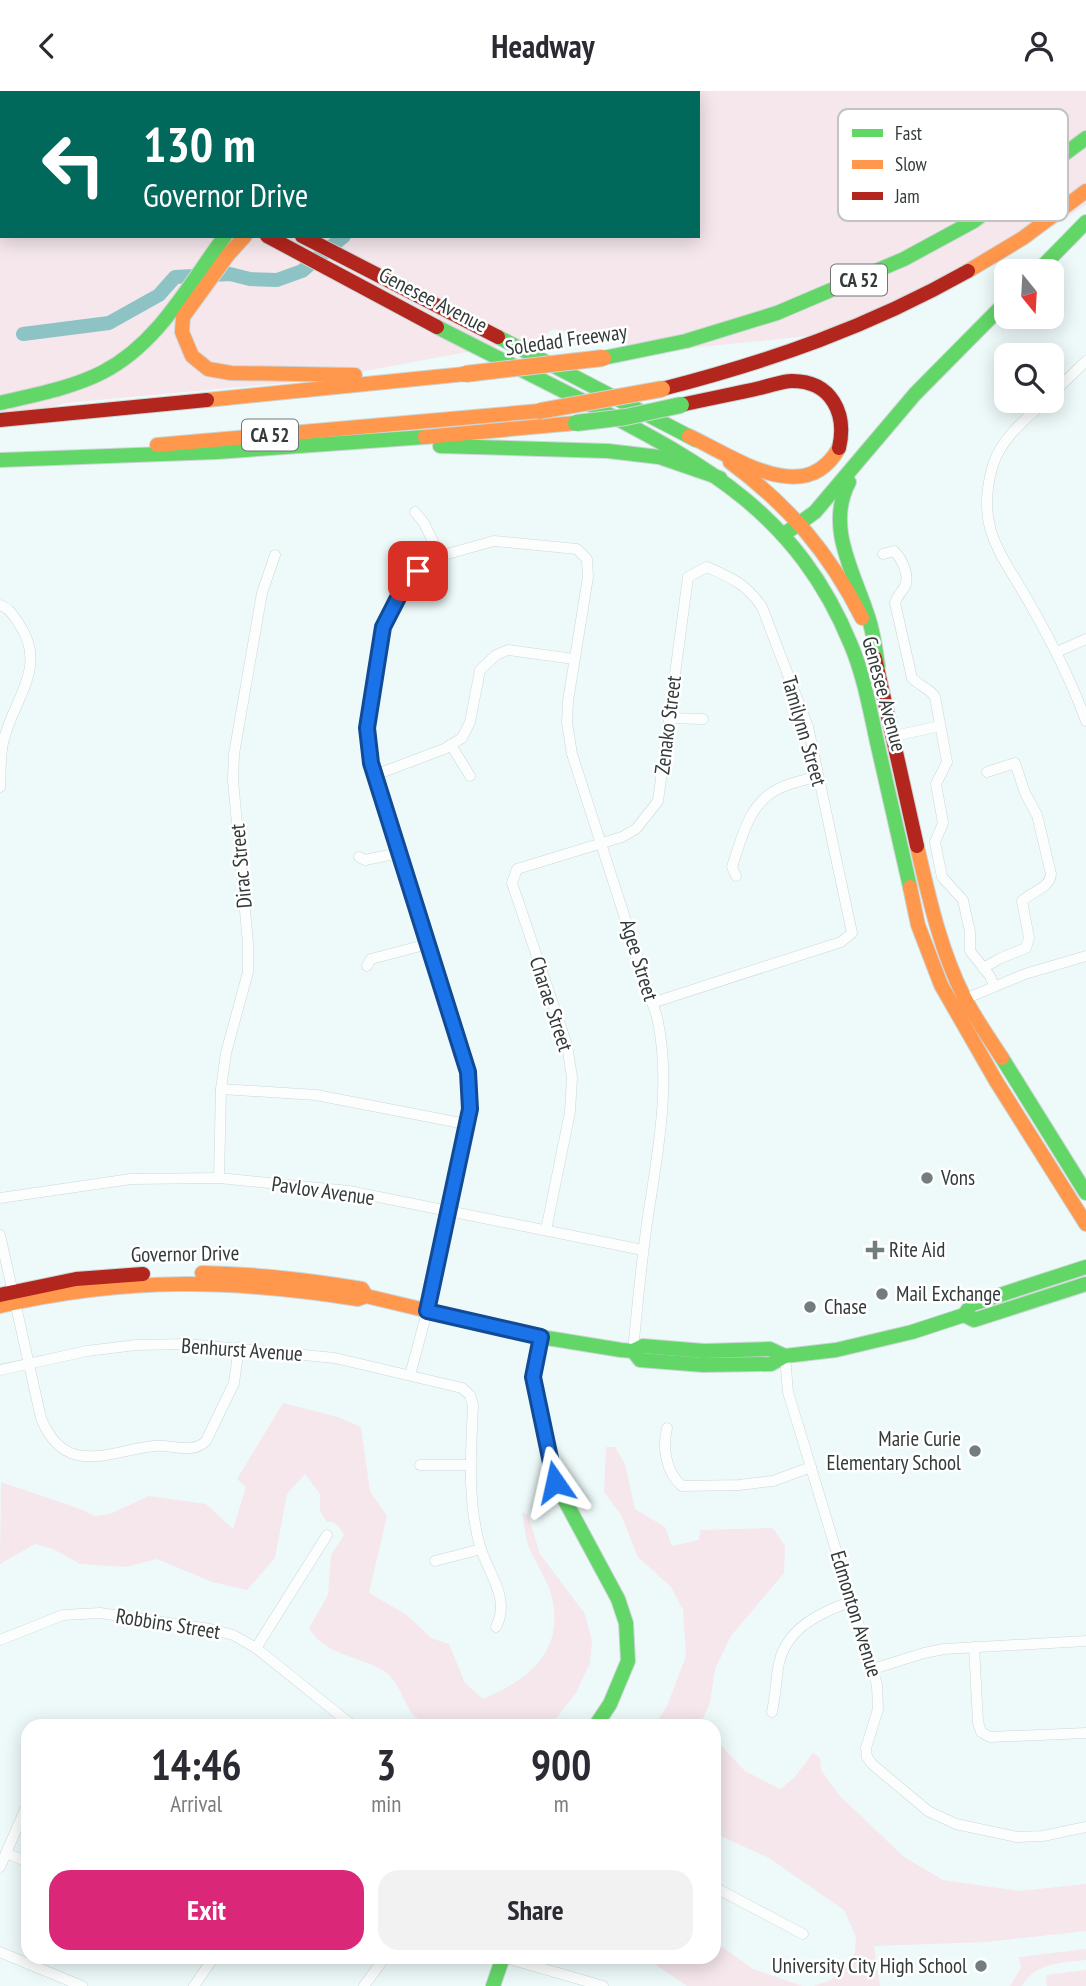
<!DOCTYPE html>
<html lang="en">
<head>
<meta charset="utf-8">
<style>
	:root { --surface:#fff; --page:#f2f2f3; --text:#2b2b33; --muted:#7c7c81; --accent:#db2777 }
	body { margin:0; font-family:"PT Sans Narrow",sans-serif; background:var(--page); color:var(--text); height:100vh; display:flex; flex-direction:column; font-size:26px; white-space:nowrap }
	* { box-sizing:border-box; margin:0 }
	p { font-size:23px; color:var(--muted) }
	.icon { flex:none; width:38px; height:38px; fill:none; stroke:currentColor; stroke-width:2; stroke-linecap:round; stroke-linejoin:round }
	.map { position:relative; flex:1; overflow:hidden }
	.sheet { position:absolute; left:21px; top:1628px; width:700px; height:245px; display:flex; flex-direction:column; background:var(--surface); border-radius:21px; box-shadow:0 4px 18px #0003 }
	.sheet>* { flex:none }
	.banner { position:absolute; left:0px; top:0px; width:700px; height:147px; box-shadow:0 4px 18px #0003; background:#00695c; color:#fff; overflow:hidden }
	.needle { width:46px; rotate:162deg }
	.buttons { position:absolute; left:994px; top:168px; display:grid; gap:14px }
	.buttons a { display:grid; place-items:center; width:70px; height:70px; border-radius:14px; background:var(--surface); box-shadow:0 4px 18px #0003; font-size:35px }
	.pin { position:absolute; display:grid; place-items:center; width:60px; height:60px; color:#fff; margin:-30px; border-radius:14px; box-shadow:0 4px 10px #0006 }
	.me { position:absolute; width:77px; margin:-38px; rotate:349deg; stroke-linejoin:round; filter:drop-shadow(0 0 5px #0008) }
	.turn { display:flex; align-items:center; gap:24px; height:147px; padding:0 28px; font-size:32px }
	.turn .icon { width:91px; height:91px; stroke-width:2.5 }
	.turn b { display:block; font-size:49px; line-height:60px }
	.eta { display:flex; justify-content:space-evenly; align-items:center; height:119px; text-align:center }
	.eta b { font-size:42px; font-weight:600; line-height:49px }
	.cta { display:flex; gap:14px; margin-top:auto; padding:14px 28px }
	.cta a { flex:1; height:80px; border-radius:21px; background:var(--accent); color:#fff; font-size:28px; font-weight:600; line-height:80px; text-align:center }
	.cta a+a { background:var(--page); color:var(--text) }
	header { display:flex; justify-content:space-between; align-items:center; height:91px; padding:0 28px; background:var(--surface); font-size:32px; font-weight:600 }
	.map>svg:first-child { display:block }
	.green { fill:#f5e7ec }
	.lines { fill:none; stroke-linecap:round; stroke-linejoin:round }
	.river { stroke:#8dc3c4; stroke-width:14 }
	.street-casing { stroke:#cdd6d6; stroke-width:11 }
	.fast-casing { stroke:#cdd6d6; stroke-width:16 }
	.slow-casing { stroke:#cdd6d6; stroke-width:16 }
	.jam-casing { stroke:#cdd6d6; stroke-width:16 }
	.street { stroke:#fcfefe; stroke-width:10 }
	.fast { stroke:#63d668; stroke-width:14 }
	.slow { stroke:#ff974d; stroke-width:14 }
	.jam { stroke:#b3261e; stroke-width:14 }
	.fast-bridge-casing { stroke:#cdd6d6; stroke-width:18; stroke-linecap:butt }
	.slow-bridge-casing { stroke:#cdd6d6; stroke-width:18; stroke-linecap:butt }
	.fast-bridge { stroke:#63d668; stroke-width:16 }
	.slow-bridge { stroke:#ff974d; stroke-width:16 }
	.route-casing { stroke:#114b97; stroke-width:18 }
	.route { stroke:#1a73e8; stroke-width:12 }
	.poi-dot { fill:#747d7d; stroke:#fff; stroke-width:2.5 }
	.labels { text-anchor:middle; stroke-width:5; stroke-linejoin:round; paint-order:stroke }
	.shield { fill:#fff; stroke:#707575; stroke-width:2 }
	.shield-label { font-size:19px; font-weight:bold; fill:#323a3a }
	.street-label { font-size:21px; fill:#323a3a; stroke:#fff }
	.poi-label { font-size:21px; fill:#323a3a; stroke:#fff; text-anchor:start }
	.key { fill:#fff; stroke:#c2c4c4; stroke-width:2 }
	.key-label { font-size:19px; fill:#323a3a }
</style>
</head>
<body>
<header><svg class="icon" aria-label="back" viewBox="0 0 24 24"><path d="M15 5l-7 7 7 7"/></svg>Headway<svg class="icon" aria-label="person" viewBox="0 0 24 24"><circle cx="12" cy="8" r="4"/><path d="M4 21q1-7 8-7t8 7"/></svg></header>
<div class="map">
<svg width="1086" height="1895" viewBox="0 0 1086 1895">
	<rect width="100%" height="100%" fill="#eefafa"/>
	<g class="green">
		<path d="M0,0l278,2h-276v143h696v-143h-172l3,-2h557v114l-89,58 -131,67 -205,21 -107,-22 -17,10 -220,41 -252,23 -65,22z"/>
		<path d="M283,1312l55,14 23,10 9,64 17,25 -18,77 38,22 24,23 18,6 16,39 18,16c47,-20 83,-49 68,-105 -5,-17 -17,-33 -23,-49 -3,-10 -4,-22 -6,-32l6,1 12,40 45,60 7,27 -2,22 -14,30 -25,32h-123c-5,-3 -10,-6 -14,-9 -9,-10 -16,-37 -30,-45 -25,-15 -60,-16 -75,-43l19,-33 3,-40 13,-20 -4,-7 -7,-6h-6l-7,-11v-17l-15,-20 -18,20 -12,64 -28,32 -35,-8 -55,-23 -31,8 -46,-3 -27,-15 -18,-5 -35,20 1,-82 82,28 11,6 16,-2 39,-18 57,8 27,25 13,-42 -9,-8z"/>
		<path d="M606,1356h9l10,17 10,45 30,18 7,19 27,-6 1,-10 73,-2 12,18 -1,27 -53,63 -16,33 -5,34 -10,22h-45l12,-19 19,-50 -3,-46 -12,-23 -33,-30 -17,-42 -17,-23z"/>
		<path d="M714,1647l31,33 35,18 14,-11 19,-25 7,5 1,12 19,26 64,61 39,23 76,11 67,-7v47l-99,11 -113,4 6,40h-66l17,-6 24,-27 1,-16 -12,-27 -75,-52 -55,-25z"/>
		<path d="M714,1850l39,28 49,17h-115l-43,-29h70z"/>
		<path d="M1086,1858v11c-25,3 -50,2 -64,26h-12l11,-18 -2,-11z"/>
		<path d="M1086,1879v16h-39l-1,-11z"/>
	</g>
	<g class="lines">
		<path class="river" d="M23,243l86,-11 50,-28 16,-18 55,-3 20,5 27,1 25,-9 42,-35"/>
		<g class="street-casing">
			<g id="street">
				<path d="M1052,303l34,-33"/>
				<path d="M1045,310c-19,18 -42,36 -51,61 -7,21 -10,47 -3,69 7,23 23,45 35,66 23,40 44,80 60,124"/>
				<path d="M415,421l9,11 16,33"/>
				<path d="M883,463l11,-3c8,8 17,26 10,37 -4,6 -7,8 -9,15l17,75c7,8 18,10 23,19l12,65 -11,22 7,39 -8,19 7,35 21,23 7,32v19l20,25 4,10"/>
				<path d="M0,514c10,4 13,10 19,19 30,43 -7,77 -16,119 -3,14 -2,30 -3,44"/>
				<path d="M1057,561l29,-13"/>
				<path d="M668,627l35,1"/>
				<path d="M894,645l46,-10"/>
				<path d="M451,654l19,31"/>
				<path d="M375,684l69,-26 18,-11 8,-16 10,-52 16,-15 12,-5 66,9"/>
				<path d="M359,766l6,3 34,-7"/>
				<path d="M736,785l-4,-9c10,-30 17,-65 48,-79 12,-6 26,-8 38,-12"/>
				<path d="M367,875l4,-7 57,-15"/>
				<path d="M983,877l18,-10 25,-10 3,-10 -7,-37c9,-9 28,-13 29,-27l-14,-59 -12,-22 -10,-30 -28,9"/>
				<path d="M965,908l60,-25 61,-18"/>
				<path d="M221,998l95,6 150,29"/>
				<path d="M219,1087l2,-89 5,-36 22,-81v-29l-15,-163 1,-26 28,-161 13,-38"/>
				<path d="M0,1107l131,-19 88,-1 130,13 294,59"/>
				<path d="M546,1139l24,-118 2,-35 -5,-32 -55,-162 5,-14 105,-32 14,-8 22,-28 30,-224 19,-10c25,11 39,17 55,40l46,120 44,206 -11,9 -189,61"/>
				<path d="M0,1144l41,183c24,60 68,33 113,28 18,-2 38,9 52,-5l28,-58 5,-36"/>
				<path d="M785,1265l3,36 89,293 1,24 -12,39 1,9 5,7 56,47 28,13 61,13 26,-1 43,-9"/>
				<path d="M0,1279l87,-19 49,-6 51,-1 148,14 127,30 8,7 3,10c-2,46 -6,95 7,141 8,28 31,52 16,81"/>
				<path d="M410,1284l17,-63 43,-203 -2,-37 -97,-309 -4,-35 16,-101 19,-37 16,-19 22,-15 54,-15 83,8 10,10 1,18 -20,124 -1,22 5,31 85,263c15,68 0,138 -10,206 -6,43 -10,85 -14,128"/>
				<path d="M667,1337c-5,20 -1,44 15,58l57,-1 34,-4 38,-14"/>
				<path d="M420,1374h50"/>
				<path d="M435,1470l46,-12"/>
				<path d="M0,1549l63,-25 37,-2 110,16 23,6 23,13 96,77"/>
				<path d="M974,1556l4,75 3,10 9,5 96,-4"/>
				<path d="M256,1557l71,-113"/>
				<path d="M873,1578l51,-16 20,-4 142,-8"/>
				<path d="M772,1621c3,-14 4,-29 6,-44 6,-39 41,-55 74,-67"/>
				<path d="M6,1762l22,9"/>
				<path d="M0,1776l28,-64"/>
				<path d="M714,1796l89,47"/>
				<path d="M0,1861l82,34"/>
				<path d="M503,1866l100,29"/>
				<path d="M194,1895l20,-29"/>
				<path d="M364,1895l21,-29"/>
			</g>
		</g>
		<g class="fast-casing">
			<g id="fast">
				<path d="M48,0l3,2"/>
				<path d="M1038,180l48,-49"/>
				<path d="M437,236c51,26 101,51 152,77 118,61 209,111 262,241 13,31 19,65 26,97 11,49 22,97 33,145"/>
				<path d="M498,246l198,103"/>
				<path d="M603,267l83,-17 91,-28 127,-54 70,-38 112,-83"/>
				<path d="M0,312c34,-8 72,-15 103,-31 56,-29 86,-88 122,-136"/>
				<path d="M440,355l168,5 51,6 61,21"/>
				<path d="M1,369l216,-8 208,-15"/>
				<path d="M849,391c-25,47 8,95 21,141 4,14 6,29 8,43"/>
				<path d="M783,444l32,-23 100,-118 91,-92"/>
				<path d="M1002,967l84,135"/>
				<path d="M964,1224l10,5 112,-36"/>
				<path d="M475,1231l66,15 80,13 12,1 10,-5 61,5 66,-2 15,7"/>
				<path d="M541,1246l-8,40 22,105 63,117 8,24 2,38 -18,43 -14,21"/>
				<path d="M633,1260l7,9 63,5 68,-1 14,-8 51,-6 76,-18 52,-17 8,-11 114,-37"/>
				<path d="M493,1895l10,-29"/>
			</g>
		</g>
		<g class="slow-casing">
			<g id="slow">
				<path d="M245,145l-17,19 -45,62 -1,15 10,24 16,13 23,4 124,2"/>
				<path d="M968,180l55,-33 63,-47"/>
				<path d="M207,309l258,-26"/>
				<path d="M689,345c45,21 116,73 150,12"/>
				<path d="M425,346l151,-14"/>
				<path d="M157,354l383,-34"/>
				<path d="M730,371c59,44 99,90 132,156"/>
				<path d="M917,755c12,52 23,103 47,151 11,21 25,41 38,61"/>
				<path d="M910,796l8,38 23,60 55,96 90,143"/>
				<path d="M202,1182c54,1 107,7 160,16l4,7"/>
				<path d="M0,1215c127,-29 230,-27 358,-7l8,-3 109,26"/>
			</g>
		</g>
		<g class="jam-casing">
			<g id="jam">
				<path d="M16,0l3,2"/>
				<path d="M267,145l170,91"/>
				<path d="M302,145l196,101"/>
				<path d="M662,298c109,-28 207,-62 306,-118"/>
				<path d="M681,314c26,-6 53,-11 79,-17 10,-2 22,-7 32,-7 40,0 55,33 47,67"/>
				<path d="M0,329l207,-20"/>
				<path d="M875,567l42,188"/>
				<path d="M0,1204l76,-16 67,-5"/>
			</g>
		</g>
		<use href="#street" class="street"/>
		<use href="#fast" class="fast"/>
		<use href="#slow" class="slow"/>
		<use href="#jam" class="jam"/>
		<g class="fast-bridge-casing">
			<path id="fast-bridge" d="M576,332l50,-6 55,-12"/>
		</g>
		<g class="slow-bridge-casing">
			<g id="slow-bridge">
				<path d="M465,283l138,-16"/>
				<path d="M540,320l122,-22"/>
			</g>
		</g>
		<use href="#fast-bridge" class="fast-bridge"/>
		<use href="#slow-bridge" class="slow-bridge"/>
	</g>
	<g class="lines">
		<g class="route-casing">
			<path id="route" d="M418,480l-16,19 -19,37 -16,101 4,35 97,309 2,37 -43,202 114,26 -8,40 22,105"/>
		</g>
		<use href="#route" class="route"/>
	</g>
	<g class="poi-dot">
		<circle cx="927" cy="1087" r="7"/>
		<path d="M871.5 1148.5h7v7h7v7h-7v7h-7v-7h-7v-7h7z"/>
		<circle cx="882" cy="1203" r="7"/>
		<circle cx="810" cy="1216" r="7"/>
		<circle cx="975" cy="1360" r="7"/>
		<circle cx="981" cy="1875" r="7"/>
	</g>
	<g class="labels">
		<g class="shield">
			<rect x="831" y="173.5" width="56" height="31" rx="5"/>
			<rect x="242" y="328.5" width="56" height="31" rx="5"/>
		</g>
		<g class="shield-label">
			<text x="859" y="196">CA 52</text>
			<text x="270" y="351">CA 52</text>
		</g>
		<g class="street-label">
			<text transform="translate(433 209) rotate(27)" y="7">Genesee Avenue</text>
			<text transform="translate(566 249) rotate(-8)" y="7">Soledad Freeway</text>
			<text transform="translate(884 603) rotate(75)" y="7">Genesee Avenue</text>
			<text transform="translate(668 634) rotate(-83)" y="7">Zenako Street</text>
			<text transform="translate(804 640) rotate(74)" y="7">Tamilynn Street</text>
			<text transform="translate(241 775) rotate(-95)" y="7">Dirac Street</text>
			<text transform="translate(639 869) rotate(73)" y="7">Agee Street</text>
			<text transform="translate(551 913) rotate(72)" y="7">Charae Street</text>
			<text transform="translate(323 1100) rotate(8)" y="7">Pavlov Avenue</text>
			<text transform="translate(185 1163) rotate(-1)" y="7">Governor Drive</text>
			<text transform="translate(242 1259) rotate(4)" y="7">Benhurst Avenue</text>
			<text transform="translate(856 1523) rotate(73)" y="7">Edmonton Avenue</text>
			<text transform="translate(168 1533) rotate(9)" y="7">Robbins Street</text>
		</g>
		<g class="poi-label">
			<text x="941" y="1094">Vons</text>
			<text x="889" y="1166">Rite Aid</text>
			<text x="896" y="1210">Mail Exchange</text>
			<text x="824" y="1223">Chase</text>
			<text x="961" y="1355" text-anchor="end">Marie Curie<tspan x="961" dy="24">Elementary School</tspan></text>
			<text x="967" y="1882" text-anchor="end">University City High School</text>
		</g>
	</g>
	<rect x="838" y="18" width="230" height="112" rx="10" class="key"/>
	<rect x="852" y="38" width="31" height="8" fill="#63d668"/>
	<rect x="852" y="69" width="31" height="9" fill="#ff974d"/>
	<rect x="852" y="101" width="31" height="8" fill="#b3261e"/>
	<g class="key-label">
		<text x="895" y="49">Fast</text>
		<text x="895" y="80">Slow</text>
		<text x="895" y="112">Jam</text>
	</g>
</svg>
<div class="buttons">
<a><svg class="needle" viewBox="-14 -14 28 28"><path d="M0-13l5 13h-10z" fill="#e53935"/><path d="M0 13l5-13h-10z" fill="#7c7c81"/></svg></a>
<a><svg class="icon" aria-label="search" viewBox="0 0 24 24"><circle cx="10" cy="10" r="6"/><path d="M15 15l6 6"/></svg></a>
</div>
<div class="pin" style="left:418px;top:480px;background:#d93025"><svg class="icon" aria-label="arrive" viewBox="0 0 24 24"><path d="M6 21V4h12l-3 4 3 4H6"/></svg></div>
<svg class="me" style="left:555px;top:1391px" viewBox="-20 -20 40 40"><path d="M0-17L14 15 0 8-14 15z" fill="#1a73e8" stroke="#fff" stroke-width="4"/></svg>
<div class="banner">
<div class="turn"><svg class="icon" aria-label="left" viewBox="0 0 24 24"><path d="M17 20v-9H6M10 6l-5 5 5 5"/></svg><div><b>130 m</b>Governor Drive</div></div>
</div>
<section class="sheet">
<div class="eta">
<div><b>14:46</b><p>Arrival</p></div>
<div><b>3</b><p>min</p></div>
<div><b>900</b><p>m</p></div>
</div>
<div class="cta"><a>Exit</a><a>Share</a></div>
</section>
</div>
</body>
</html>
